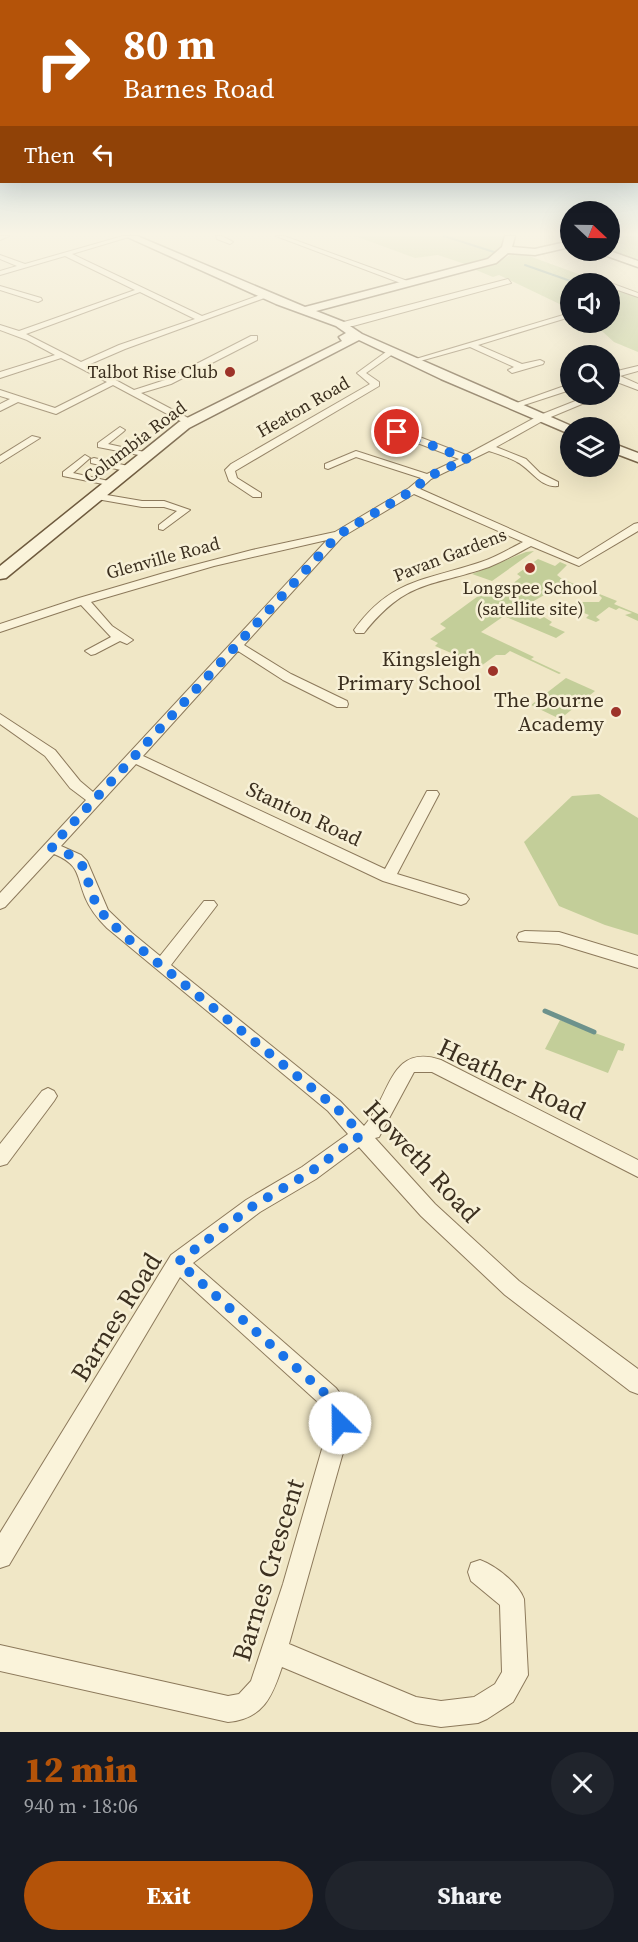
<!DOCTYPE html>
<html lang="en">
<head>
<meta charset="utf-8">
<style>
	:root { --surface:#171b24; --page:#20242c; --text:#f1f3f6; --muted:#9ea1a6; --accent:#b45309 }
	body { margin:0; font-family:"Source Serif 4",serif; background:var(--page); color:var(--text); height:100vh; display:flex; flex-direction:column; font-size:22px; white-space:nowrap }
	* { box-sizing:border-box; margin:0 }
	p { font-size:20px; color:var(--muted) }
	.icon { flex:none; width:33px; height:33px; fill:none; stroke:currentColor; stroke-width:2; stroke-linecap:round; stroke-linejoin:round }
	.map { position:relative; height:1732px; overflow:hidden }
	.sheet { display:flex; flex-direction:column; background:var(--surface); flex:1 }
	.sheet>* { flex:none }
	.banner { position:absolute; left:0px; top:0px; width:639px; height:183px; box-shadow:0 6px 24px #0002; background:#b45309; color:#fff; overflow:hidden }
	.needle { width:39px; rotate:112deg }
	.tools { position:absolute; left:560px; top:201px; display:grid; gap:12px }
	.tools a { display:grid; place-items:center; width:60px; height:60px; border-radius:50%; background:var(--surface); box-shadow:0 6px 24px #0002; font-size:30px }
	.pin { position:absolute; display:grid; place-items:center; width:51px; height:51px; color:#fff; margin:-26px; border:3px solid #fff; border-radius:50%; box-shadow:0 2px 6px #0007 }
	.me { position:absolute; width:66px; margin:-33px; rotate:337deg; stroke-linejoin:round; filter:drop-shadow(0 0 4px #0008) }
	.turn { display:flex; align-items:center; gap:21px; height:126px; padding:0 24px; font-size:27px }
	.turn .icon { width:78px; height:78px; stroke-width:2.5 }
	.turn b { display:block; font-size:42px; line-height:51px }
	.then { display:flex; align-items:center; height:57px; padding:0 24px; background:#0003; gap:12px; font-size:22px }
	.round { display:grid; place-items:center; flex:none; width:63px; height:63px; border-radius:32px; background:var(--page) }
	.headline { display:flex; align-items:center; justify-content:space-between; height:102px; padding:0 24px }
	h1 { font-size:36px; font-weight:800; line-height:45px; color:var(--accent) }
	.cta { display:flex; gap:12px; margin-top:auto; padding:12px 24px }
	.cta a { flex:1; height:69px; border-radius:36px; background:var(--accent); color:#fff; font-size:24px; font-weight:800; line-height:69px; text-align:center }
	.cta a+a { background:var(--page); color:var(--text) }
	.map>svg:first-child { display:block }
	.green { fill:#c3ce99 }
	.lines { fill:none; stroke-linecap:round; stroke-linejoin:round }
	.stream-far1 { stroke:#6d928c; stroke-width:2 }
	.stream { stroke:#6d928c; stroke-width:5 }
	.street-casing { stroke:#8c795b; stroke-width:2 }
	.secondary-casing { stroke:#6e5a3e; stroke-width:3 }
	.street { fill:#faf3da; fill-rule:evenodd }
	.secondary { fill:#faf3da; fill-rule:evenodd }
	.route { stroke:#1a73e8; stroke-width:10; stroke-dasharray:0 18 }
	.poi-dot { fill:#9d3329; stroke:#f7f0d6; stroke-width:2 }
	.labels { text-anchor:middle; stroke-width:5; stroke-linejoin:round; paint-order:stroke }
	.far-poi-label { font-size:18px; fill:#3b2f1f; stroke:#f7f0d6; text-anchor:end }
	.far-street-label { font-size:18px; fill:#3b2f1f; stroke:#f7f0d6 }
	.poi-label { font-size:21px; fill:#3b2f1f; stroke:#f7f0d6; text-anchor:end }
	.street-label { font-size:21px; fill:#3b2f1f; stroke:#f7f0d6 }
	.near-street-label { font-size:26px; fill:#3b2f1f; stroke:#f7f0d6 }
</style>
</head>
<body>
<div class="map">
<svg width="638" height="1732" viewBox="0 0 638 1732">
	<rect width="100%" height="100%" fill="#f0e7c6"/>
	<g class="green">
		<path d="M355,236h155c1,18 -22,24 -36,31l-36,-12 -23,3z"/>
		<path d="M609,236h29v28l-43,-13 14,-1z"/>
		<path d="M512,254h18l-1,2 74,27 -33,1v25l-71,-34 -6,2 -17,-7 17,-5z"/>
		<path d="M609,286l29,11v55l-24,-10 -21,-19 16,-1z"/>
		<path d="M534,551l-42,30 -20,-7 54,-22z"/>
		<path d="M538,559l17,7 5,-4 7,3 -10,10 5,4 55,22 -3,3 24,10v7l-13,-6 7,-2 -13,-5 -3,2 -7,-3 -13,10 4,3 -4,2 -10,-4 3,-3 -20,-8 10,-5h20l3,-4 -2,-2 -35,-11 -15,11 -4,-2 -14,8 5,3 -10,8 13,6 4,-2 8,5 -3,3 16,7 -9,6 -52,-22 -23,16 53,25 -3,2 30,14 -2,1 -49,-23 -5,4h-9l-15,11 -46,-20 3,-3 -8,-4 16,-11 -6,-4 45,-33 5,2 12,-8h9l10,-8 -4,-3z"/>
		<path d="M566,678l29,13 -35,28 -29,-14z"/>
		<path d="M599,794l39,24v117l-33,-10 -46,-19 -35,-64 48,-46z"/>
		<path d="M560,1020l65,24 -2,7 -5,-1 -10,23 -63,-24z"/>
	</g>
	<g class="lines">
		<g class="stream-far1">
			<path d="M444,236l50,16"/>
			<path d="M525,265l54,19"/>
			<path d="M609,294l9,2"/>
		</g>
		<path class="stream" d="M545,1011l49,21"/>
		<g class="street-casing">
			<g id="street">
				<path d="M0,236h9l-9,4z"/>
				<path d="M123,236h9l-60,18 130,62 61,-22 7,2 -145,53 -37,16 46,25 31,-10 86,-44h6v4l-86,44 -30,9 51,27v4h-6l-73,-39 -57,29 -38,-12 -18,9v-7l10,-5 -10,-3v-6l55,18 52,-26 -46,-24 -61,20v-6l55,-17 -28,-15 -27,-10v-5l19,6 116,-41 -70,-34 -65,19v-4l17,-5 -17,-7v-4l25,9zM140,292l55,27 -76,26 -38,17 -55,-28z"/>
				<path d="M216,236h6l11,6 -3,2 -13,-5z"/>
				<path d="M276,236h8l129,47 -7,2z"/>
				<path d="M586,274l52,19v4l-29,-10v-3h-11l-15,-6z"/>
				<path d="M508,279l3,4 -158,43h-13l-4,-2z"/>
				<path d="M0,286l41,12 1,2 -4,2 -38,-12z"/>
				<path d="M570,313v4l-92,28 44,19 18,-4 4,2 -1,2 -31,9 -4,-3 6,-3 -44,-20 -57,16 -4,-2z"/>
				<path d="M390,349l7,2 -31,22 13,9v4l-144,85 2,7 24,15v4h-8l-24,-16 -4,-11 6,-6 139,-80 -13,-11z"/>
				<path d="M638,366v5l-18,5 18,8v6l-29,-11v-6z"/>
				<path d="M570,384v6l-52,17 -7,-2z"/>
				<path d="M593,394h13l-60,25 -50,28 30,12 14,14 18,9v4c-18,2 -27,-17 -41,-24 -9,-5 -19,-8 -28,-11l-58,28 -11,10 158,70 56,-35 4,-1v8l-59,35 -48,-20c-13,7 -27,15 -42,21 -58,20 -82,12 -125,66h-8l-2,-3c38,-52 71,-49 127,-68 15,-5 28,-13 42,-20l-109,-48 -72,43 -98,108 47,29 56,27 1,3 -1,3h-10l-54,-27 -45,-29 -95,105 242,113 42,-78h10l2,3 -42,80 69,21 3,4 -3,4 -5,2 -78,-24 -247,-117 -75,82 20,9 6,6 21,49 24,23 28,23 44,-55h10l3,4 -3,4 -43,56 169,136 24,25c26,-27 25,-84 77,-66l197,100v17l-206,-105h-18l-35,65 -4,1 60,66 84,77 119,88v25l-8,-3 -125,-96 -84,-79 -62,-69 -43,32 -56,33 -67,51 143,125c14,17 15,33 10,54l-57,202 127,53 25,4 33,-4 21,-13 7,-12 -2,-67 -29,-24 -3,-9 3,-9 9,-3c16,6 38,23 44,39l4,76 -15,27 -26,17 -9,4 -37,4 -25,-4 -134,-56c-10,30 -19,52 -54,55l-228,-51v-26l228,51 11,-2 12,-13 32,-97 41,-142c3,-15 6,-26 -4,-38l-140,-127 -171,288 -9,3v-35l171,-278 75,-55 56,-33 46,-33 -20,-23 -221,-183c-9,-9 -17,-19 -22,-31 -9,-23 -5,-32 -31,-43l-49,53 -5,2v-16l86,-93 -16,-12 -25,-32 -45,-32v-10l55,36 25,31 13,11 234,-252 -113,26 -123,36 21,24 21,14 -6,4 -7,-3 -25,13 -4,1 -6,-4 26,-14 -30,-32 -81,27v-8l79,-26 85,-25 88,-23 83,-18 74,-44 12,-10 -65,-21 -28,12 -3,-1v-4l31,-13 71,23 32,-15 -65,-25v-4l16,-12 8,2 -14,11 62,24 74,-40z"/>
				<path d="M120,427l5,3 -2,2 -15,12 41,9v4l-51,-10v-4z"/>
				<path d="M32,436l8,2 -40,25v-7z"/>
				<path d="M85,455l5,3 -17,15 40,9v4l-50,-10v-4z"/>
				<path d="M94,458l38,9 2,2 -5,3 -38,-9v-4z"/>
				<path d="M95,493l47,8h22l26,9 -27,20 -4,-1v-4l18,-14 -13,-4h-22l-51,-9 -1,-2z"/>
				<path d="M525,931l34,1 79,24v12l-79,-24 -40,-3 -2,-4 2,-4z"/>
				<path d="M48,1088l6,3 3,5 -3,5 -47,63 -7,2v-22l42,-53z"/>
			</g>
		</g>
		<g class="secondary-casing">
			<g id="secondary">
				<path d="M125,236h12l168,71 183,-48 14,-12 3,-11h10l-3,11 23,2 35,-8v6l-35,8 -27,-2 -12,10 -180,48 28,11 18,12 214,94h-6v5l-5,-1 -124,-53 -82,-39 -170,88 -183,150 -6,1v-13l179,-144 163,-81 -3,-4 7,-4 -10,-7 -60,-22z"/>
				<path d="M590,250h17l31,11v6z"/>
				<path d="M609,442l29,11v9l-29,-11z"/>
			</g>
		</g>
		<use href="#street" class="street"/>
		<use href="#secondary" class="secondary"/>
	</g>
	<linearGradient id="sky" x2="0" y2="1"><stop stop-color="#8ebad7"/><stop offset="0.49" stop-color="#f8f4e5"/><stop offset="1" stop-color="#f8f4e5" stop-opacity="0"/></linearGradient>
	<rect width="638" height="478" fill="url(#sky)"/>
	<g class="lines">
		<path class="route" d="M340,1423l-2,-11 -10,-16 -150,-134 75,-56 56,-33 51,-37 -11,-16 -15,-14 -208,-169c-9,-9 -19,-17 -26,-27 -22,-35 -1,-46 -49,-63l287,-312 75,-45 15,-13 39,-18 -70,-27"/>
	</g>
	<g class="poi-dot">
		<circle cx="230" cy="372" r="6"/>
		<circle cx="530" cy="568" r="6"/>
		<circle cx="493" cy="671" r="6"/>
		<circle cx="616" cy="712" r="6"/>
	</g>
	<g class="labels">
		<g class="far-poi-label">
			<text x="218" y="378">Talbot Rise Club</text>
			<text x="530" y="594" text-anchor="middle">Longspee School<tspan x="530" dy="21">(satellite site)</tspan></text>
		</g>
		<g class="far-street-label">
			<text transform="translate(303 407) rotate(-30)" y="6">Heaton Road</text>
			<text transform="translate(135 442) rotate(-37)" y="6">Columbia Road</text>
			<text transform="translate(450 555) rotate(-21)" y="6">Pavan Gardens</text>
			<text transform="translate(163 558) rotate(-15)" y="6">Glenville Road</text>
		</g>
		<g class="poi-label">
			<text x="481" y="666">Kingsleigh<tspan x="481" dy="24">Primary School</tspan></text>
			<text x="604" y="707">The Bourne<tspan x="604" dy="24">Academy</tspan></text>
		</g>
		<g class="street-label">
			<text transform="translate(304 814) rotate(25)" y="7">Stanton Road</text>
		</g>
		<g class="near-street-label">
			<text transform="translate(512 1079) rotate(25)" y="9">Heather Road</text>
			<text transform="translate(422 1161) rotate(47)" y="9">Howeth Road</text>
			<text transform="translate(116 1317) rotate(-58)" y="9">Barnes Road</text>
			<text transform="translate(268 1570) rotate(-73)" y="9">Barnes Crescent</text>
		</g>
	</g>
</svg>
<div class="tools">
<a><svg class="needle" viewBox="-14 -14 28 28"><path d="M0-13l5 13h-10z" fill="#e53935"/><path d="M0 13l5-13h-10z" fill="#9ea1a6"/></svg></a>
<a><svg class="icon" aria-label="sound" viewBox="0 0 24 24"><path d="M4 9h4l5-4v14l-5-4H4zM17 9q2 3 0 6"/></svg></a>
<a><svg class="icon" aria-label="search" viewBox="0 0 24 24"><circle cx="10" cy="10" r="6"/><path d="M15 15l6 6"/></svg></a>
<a><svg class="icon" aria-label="layers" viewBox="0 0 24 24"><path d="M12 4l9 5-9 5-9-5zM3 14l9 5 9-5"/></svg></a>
</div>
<div class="pin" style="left:397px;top:432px;background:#d93025"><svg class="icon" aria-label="arrive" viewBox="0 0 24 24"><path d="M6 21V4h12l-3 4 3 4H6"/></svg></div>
<svg class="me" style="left:340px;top:1423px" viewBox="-20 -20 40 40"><circle r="19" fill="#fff"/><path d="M0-13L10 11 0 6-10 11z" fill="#1a73e8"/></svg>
<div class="banner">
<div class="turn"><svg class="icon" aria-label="right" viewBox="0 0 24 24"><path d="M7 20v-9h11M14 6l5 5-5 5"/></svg><div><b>80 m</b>Barnes Road</div></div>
<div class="then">Then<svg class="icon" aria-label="left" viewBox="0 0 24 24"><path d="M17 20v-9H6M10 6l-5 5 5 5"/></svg></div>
</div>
</div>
<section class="sheet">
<div class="headline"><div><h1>12 min</h1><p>940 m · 18:06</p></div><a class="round"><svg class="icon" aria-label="close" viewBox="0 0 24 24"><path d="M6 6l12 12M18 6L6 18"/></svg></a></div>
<div class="cta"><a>Exit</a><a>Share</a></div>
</section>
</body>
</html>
